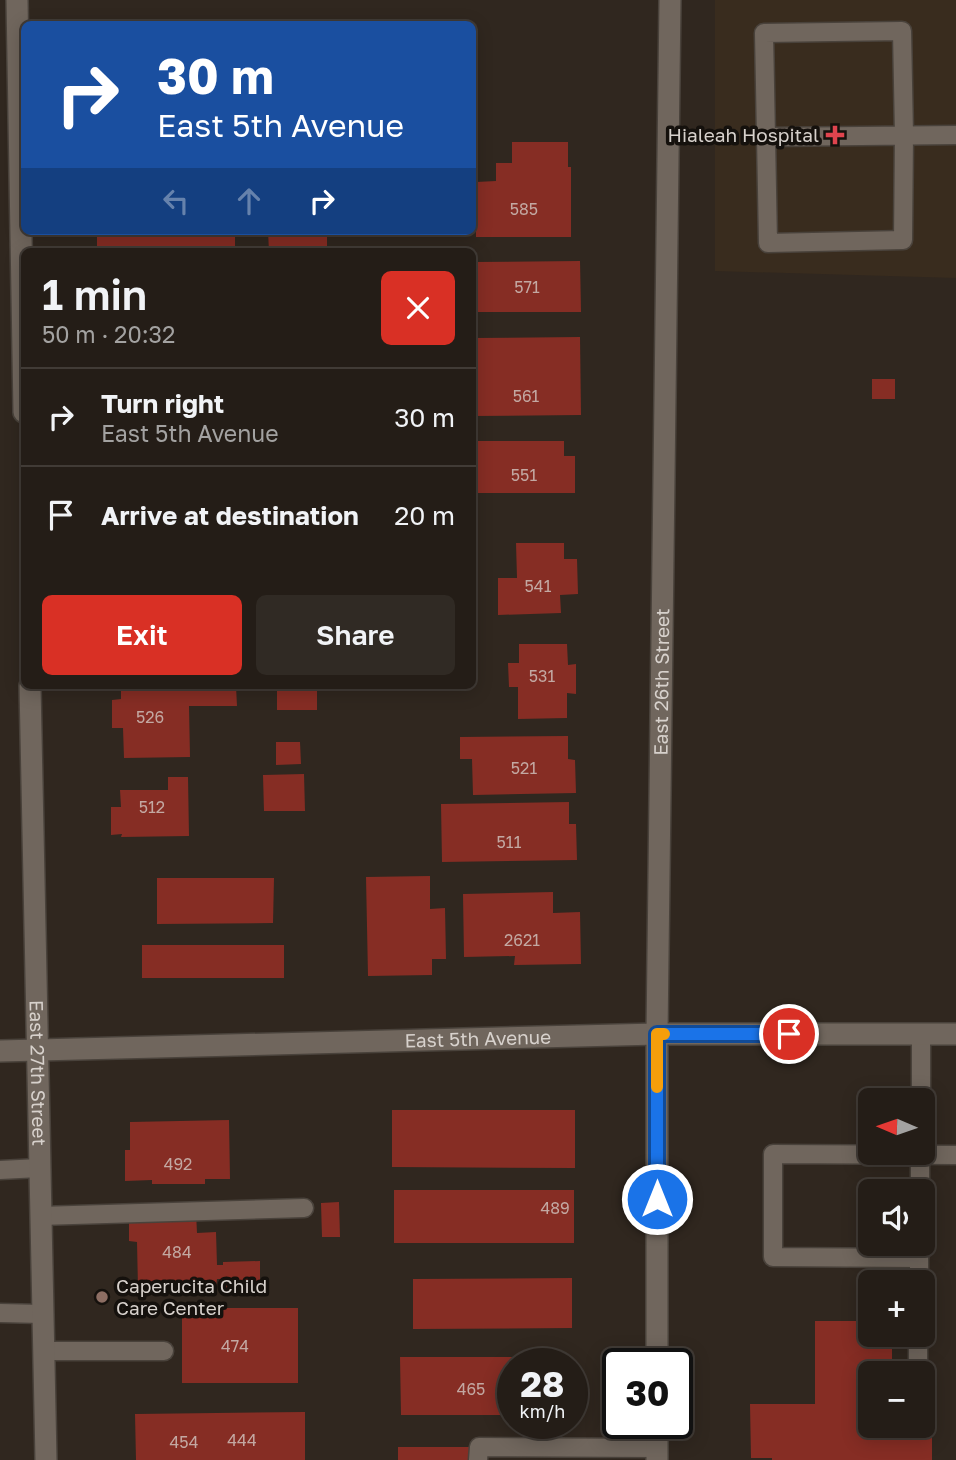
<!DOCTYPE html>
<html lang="en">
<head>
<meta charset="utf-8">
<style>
	:root { --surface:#241d17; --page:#302a24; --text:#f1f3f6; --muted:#a3a2a1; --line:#413b36; --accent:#d93025 }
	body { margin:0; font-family:"Golos Text",sans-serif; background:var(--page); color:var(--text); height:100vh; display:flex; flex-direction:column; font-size:26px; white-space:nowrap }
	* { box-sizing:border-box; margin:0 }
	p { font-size:23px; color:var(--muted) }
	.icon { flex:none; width:38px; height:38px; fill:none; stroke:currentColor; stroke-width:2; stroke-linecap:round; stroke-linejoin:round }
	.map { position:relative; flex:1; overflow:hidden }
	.side { position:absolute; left:21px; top:248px; width:455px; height:441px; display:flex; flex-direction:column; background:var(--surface); border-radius:10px; box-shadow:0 4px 18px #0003,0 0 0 2px var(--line) }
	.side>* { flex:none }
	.top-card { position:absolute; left:21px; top:21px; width:455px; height:214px; border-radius:10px; box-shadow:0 4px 18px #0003,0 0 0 2px var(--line); background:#1a4fa0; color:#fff; overflow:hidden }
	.needle { width:46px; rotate:272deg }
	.buttons { position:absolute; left:858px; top:1088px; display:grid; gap:14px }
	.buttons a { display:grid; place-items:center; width:77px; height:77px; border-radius:10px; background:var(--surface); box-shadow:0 4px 18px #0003,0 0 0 2px var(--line); font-size:35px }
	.speed { position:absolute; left:497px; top:1348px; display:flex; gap:14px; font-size:35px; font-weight:700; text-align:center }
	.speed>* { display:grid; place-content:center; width:91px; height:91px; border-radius:50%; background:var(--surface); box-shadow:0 4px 18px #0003,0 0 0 2px var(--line); line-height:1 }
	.speed small { font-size:18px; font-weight:400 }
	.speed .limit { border:4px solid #111; border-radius:10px; background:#fff; color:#111 }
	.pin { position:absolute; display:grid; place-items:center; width:60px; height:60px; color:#fff; margin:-30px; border:4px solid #fff; border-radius:50%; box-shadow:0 2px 7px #0007 }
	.me { position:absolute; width:77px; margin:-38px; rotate:0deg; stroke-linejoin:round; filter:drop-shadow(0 0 5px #0008) }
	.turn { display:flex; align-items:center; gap:24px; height:147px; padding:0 21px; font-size:32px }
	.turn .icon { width:91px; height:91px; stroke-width:2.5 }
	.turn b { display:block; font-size:49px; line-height:60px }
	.lanes { display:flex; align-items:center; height:66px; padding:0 21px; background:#0003; justify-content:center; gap:35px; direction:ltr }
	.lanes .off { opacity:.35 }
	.round { display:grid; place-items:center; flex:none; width:74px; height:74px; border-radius:10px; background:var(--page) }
	.head { display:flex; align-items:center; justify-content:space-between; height:119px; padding:0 21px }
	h1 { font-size:42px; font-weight:600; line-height:52px }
	.button { display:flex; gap:14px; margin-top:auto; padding:14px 21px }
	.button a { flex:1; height:80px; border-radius:10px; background:var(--accent); color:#fff; font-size:28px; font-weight:600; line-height:80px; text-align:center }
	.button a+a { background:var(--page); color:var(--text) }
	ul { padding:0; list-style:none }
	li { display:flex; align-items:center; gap:21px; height:98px; padding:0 21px; border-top:2px solid var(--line) }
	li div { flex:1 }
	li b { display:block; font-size:26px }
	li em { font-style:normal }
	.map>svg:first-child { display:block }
	.built { fill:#392c1e }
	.building { fill:#862d24 }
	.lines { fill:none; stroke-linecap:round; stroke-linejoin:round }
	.lane-casing { stroke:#49423b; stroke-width:21 }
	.street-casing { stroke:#49423b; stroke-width:24 }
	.lane { stroke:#70665d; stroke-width:18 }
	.street { stroke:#70665d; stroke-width:21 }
	.route-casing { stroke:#114b97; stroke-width:18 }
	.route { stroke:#1a73e8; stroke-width:12 }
	.slow { stroke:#f59e0b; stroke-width:12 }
	.health-dot { fill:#e0444e; stroke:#15110d; stroke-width:2.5 }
	.education-dot { fill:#8d6e63; stroke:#15110d; stroke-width:2.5 }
	.labels { text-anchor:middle; stroke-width:7; stroke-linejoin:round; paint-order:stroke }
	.number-label { font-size:16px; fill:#c3a8a2 }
	.poi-label { font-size:19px; fill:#d7d1cc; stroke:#15110d; text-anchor:end }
	.street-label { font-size:19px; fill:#d7d1cc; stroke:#15110d }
</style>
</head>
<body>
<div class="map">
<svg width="956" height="1460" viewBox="0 0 956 1460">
	<rect width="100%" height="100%" fill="#30271f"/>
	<path class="built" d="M715,0h241v278l-241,-7z"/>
	<g class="building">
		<path d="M512,142h56v25h3v70h-95v-55l20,-1v-18h16z"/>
		<rect x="97" y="231" width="138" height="21"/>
		<path d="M268,231h51v5h8v16h-58z"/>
		<path d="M580,261l1,51h-109v-50z"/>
		<path d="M580,337l1,78 -109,1v-78z"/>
		<rect x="872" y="379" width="23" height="20"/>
		<path d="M472,441h92v15h11v37h-103z"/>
		<path d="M516,543h48v16h13l1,35 -18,1 1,18 -63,2v-37h19z"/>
		<path d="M519,644h48l1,21 8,-1v30l-9,-1v25l-49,1v-32h-9l-1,-24h11z"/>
		<path d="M121,686h115l1,20h-48l1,51 -66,1 -1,-30h-11v-28l9,-1z"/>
		<rect x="277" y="686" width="40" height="24"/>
		<path d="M568,736v23l7,1 1,33 -103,2 -1,-36h-12v-22z"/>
		<path d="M276,742h24l1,22 -25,1z"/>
		<path d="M304,774l1,37h-41l-1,-36z"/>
		<path d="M168,777h20l1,59 -68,1 1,-3 -11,1v-28h10l-1,-17h48z"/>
		<path d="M569,802v22h7l1,36 -135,2 -1,-58z"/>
		<path d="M430,876v33l15,-1 1,51h-14v16l-64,1 -2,-99z"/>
		<path d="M157,878h117l-1,45 -116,1z"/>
		<path d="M553,892v21l27,-1 1,52 -67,1 1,-9 -51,1 -1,-63z"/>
		<rect x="142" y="945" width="142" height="33"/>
		<path d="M392,1110h183v58l-183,-1z"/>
		<path d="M229,1120l1,59h-25v5h-53v-4l-27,1v-31h5v-28z"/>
		<rect x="394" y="1190" width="180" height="53"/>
		<path d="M339,1202l1,35h-18l-1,-34z"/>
		<path d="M196,1212l1,21 19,-1 1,33h6v-3l37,-1v33h-36l-1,-15h-6l-1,8 -78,1 -1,-46 -8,-1v-22z"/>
		<path d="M572,1278v50l-159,1v-50z"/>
		<rect x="182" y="1308" width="116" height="75"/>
		<path d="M815,1321h55v14h22v39h-22v52l62,1v33h-160v-2h-21l-1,-54h65z"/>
		<path d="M400,1357h128v6h-15v52h-112z"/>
		<path d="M305,1412v48h-169l-1,-46z"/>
		<rect x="398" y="1447" width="75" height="13"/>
	</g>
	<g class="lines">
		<g class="lane-casing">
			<g id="lane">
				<path d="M766,137l-2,-104 138,-2 2,104 -1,105 -135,3 -2,-106 190,-2"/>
				<path d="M921,1101v-67"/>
				<path d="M0,1170l39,-2"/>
				<path d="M920,1192v-39"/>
				<path d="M40,1216l264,-8"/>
				<path d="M919,1258l-146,-1v-103l183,1"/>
				<path d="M919,1283v-39"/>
				<path d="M0,1313l42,1"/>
				<path d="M43,1351h121"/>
				<path d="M918,1374v-39"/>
				<path d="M478,1460l1,-13 178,1"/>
			</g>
		</g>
		<g class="street-casing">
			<g id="street">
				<path d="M17,0l7,412"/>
				<path id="s1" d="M30,686l16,774"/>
				<path id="s2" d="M0,1051l657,-17h299"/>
				<path id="s3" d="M657,1363v-329l13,-1034"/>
				<path d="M657,1460v-37"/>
			</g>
		</g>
		<use href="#lane" class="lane"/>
		<use href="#street" class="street"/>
	</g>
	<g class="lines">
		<g class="route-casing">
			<path id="route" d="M657,1199v-165h132"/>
		</g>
		<use href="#route" class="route"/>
		<path class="slow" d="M657,1087v-53h7"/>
	</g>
	<path class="health-dot" d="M831.5 124.5h7v7h7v7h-7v7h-7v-7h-7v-7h7z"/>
	<circle class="education-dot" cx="102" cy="1297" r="7"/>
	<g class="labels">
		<g class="number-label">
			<text x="524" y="215">585</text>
			<text x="527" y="293">571</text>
			<text x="526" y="402">561</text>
			<text x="524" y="481">551</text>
			<text x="538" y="592">541</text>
			<text x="542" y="682">531</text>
			<text x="150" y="723">526</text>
			<text x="524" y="774">521</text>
			<text x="152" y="813">512</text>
			<text x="509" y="848">511</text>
			<text x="522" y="946">2621</text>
			<text x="178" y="1170">492</text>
			<text x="555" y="1214">489</text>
			<text x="177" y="1258">484</text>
			<text x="235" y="1352">474</text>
			<text x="471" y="1395">465</text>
			<text x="242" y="1446">444</text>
			<text x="184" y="1448">454</text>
		</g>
		<g class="poi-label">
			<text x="819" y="142">Hialeah Hospital</text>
			<text x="116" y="1293" text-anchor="start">Caperucita Child<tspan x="116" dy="22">Care Center</tspan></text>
		</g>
		<g class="street-label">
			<text dy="7" stroke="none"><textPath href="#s3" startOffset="681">East 26th Street</textPath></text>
			<text dy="7" stroke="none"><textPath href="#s2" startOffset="478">East 5th Avenue</textPath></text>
			<text dy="7" stroke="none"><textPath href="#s1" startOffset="387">East 27th Street</textPath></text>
		</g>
	</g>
</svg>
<div class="buttons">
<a><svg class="needle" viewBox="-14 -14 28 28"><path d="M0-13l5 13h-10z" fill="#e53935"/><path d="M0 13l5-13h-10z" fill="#a3a2a1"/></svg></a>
<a><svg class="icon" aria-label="sound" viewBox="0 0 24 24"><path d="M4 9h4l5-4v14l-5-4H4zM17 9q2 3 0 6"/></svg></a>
<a>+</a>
<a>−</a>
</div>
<div class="speed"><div>28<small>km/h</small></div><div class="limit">30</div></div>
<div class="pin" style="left:789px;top:1034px;background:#d93025"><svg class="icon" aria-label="arrive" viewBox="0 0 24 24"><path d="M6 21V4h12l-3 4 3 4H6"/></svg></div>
<svg class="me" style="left:657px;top:1199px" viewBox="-20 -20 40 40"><circle r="17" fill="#1a73e8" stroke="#fff" stroke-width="3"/><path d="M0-11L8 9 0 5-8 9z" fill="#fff"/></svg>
<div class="top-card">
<div class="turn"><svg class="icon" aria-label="right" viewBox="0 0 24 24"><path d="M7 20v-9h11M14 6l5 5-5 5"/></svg><div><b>30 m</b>East 5th Avenue</div></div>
<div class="lanes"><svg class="icon off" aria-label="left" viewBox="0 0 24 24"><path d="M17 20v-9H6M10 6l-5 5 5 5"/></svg><svg class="icon off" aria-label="ahead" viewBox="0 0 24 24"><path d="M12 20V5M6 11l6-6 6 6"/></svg><svg class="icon" aria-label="right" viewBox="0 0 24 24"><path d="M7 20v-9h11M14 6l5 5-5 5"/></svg></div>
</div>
<section class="side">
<div class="head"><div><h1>1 min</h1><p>50 m · 20:32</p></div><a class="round" style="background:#d93025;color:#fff"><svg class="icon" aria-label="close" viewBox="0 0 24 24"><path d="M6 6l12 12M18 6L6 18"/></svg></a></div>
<ul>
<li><svg class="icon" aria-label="right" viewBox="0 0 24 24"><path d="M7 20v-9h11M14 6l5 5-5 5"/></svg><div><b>Turn right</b><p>East 5th Avenue</p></div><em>30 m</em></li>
<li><svg class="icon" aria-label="arrive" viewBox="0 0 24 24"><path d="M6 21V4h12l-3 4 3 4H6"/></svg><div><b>Arrive at destination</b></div><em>20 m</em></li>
</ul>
<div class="button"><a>Exit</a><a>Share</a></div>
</section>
</div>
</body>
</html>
